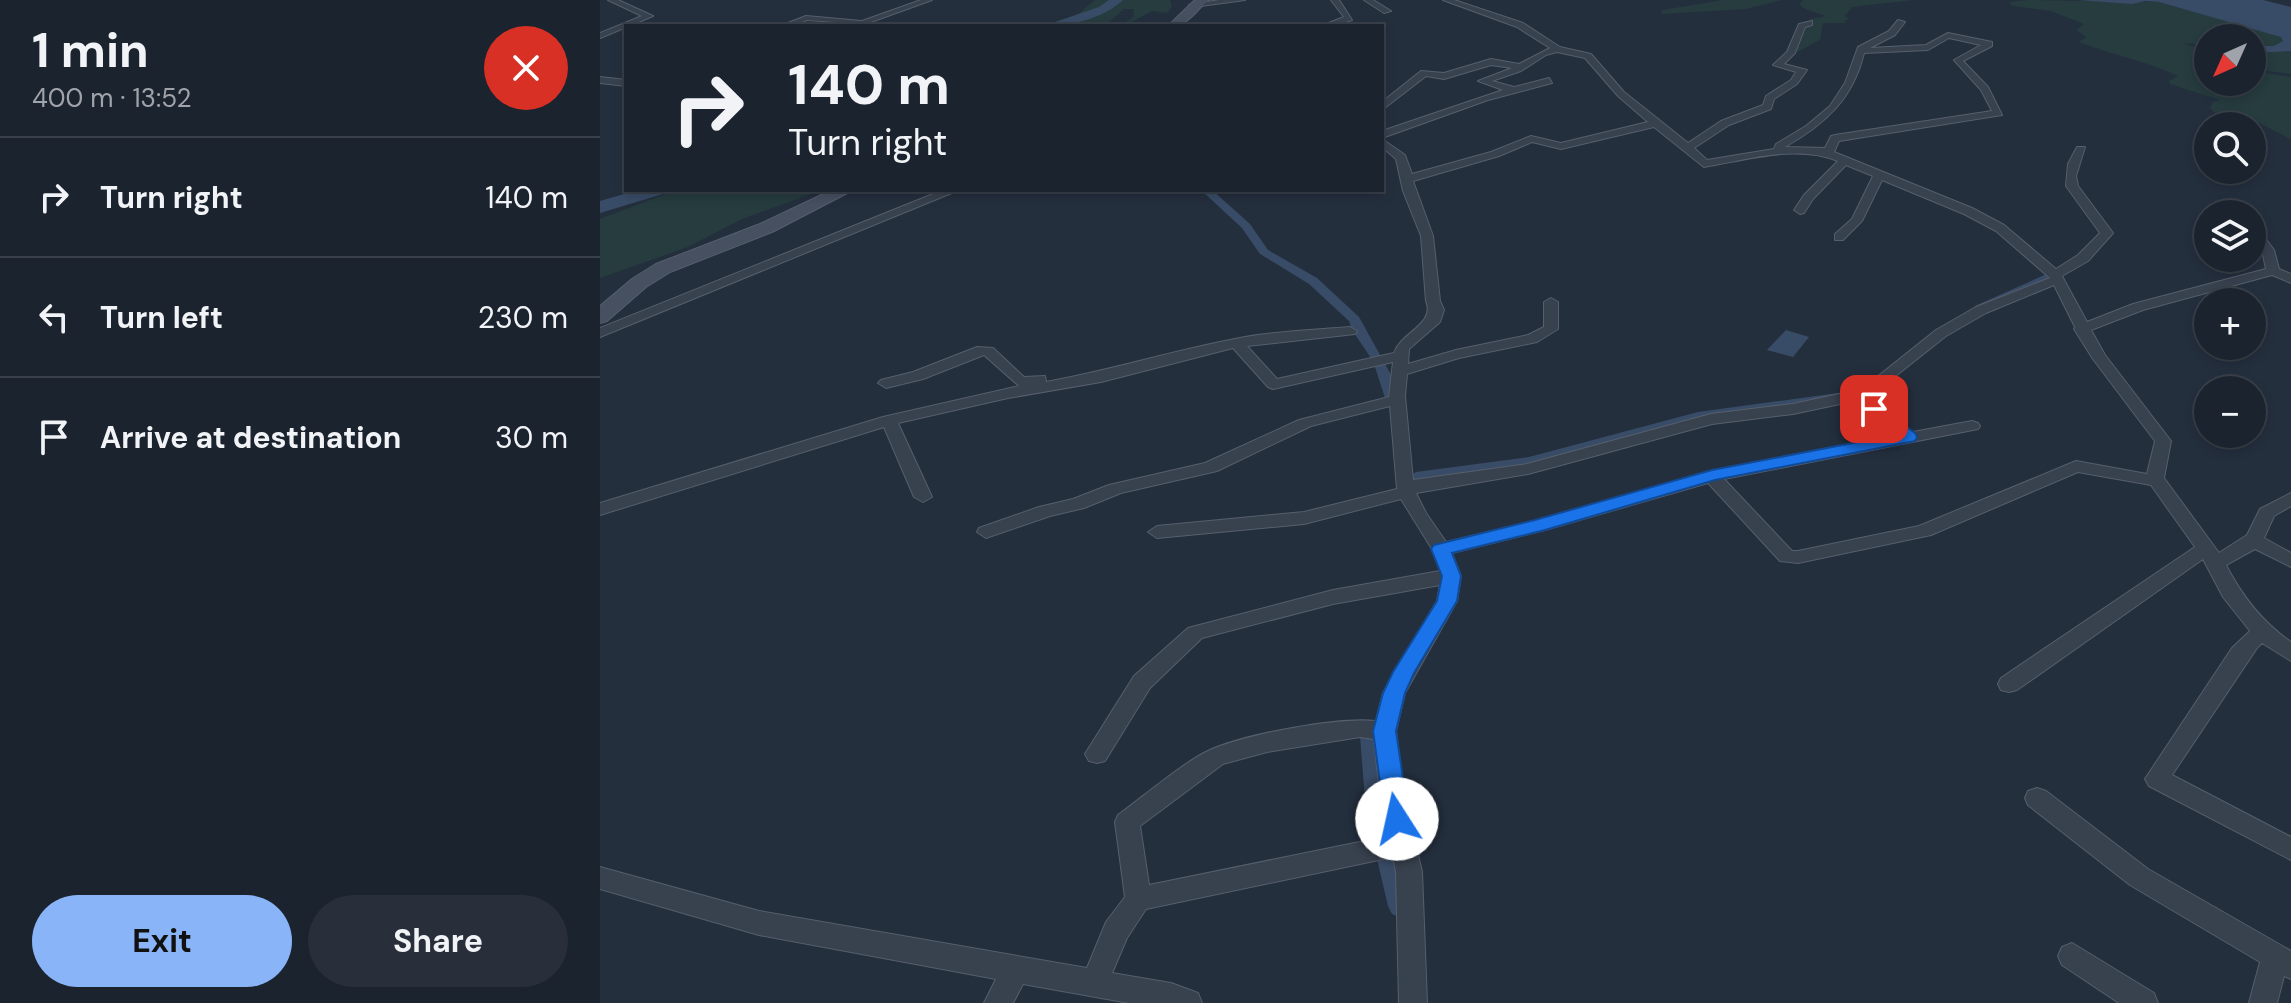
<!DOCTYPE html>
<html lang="en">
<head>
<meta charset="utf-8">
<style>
	:root { --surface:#1b232e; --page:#282f3a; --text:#f1f3f6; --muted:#a0a4aa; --line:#39404a; --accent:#8ab4f8 }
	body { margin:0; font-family:"DM Sans",sans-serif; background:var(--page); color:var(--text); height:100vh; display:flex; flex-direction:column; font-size:30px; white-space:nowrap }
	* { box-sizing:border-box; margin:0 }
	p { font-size:26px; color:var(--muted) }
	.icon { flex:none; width:44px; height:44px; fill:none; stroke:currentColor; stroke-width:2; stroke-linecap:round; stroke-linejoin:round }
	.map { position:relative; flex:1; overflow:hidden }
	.details { display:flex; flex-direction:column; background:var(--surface); width:600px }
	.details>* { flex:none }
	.guide { position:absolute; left:24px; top:24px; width:760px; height:168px; border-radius:0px; box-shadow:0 4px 12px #0003,0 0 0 2px var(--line); background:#1b232e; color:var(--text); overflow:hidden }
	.needle { width:52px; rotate:225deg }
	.controls { position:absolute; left:1594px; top:24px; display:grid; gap:16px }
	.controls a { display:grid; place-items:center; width:72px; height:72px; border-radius:50%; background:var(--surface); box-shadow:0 4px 12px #0003,0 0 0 2px var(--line); font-size:40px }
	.pin { position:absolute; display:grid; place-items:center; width:68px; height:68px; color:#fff; margin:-34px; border-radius:16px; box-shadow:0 4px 12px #0006 }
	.me { position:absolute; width:88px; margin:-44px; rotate:350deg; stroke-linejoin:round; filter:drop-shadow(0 0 6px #0008) }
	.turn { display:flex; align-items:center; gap:28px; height:168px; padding:0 32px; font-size:36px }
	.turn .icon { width:104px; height:104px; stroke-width:2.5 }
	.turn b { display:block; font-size:56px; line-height:68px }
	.round { display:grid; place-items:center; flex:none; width:84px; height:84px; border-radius:42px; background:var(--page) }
	.summary { display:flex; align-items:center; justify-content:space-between; height:136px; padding:0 32px }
	h1 { font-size:48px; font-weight:700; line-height:60px }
	.primary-button { display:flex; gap:16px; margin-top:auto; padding:16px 32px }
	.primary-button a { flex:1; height:92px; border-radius:48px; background:var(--accent); color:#111; font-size:32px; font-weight:700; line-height:92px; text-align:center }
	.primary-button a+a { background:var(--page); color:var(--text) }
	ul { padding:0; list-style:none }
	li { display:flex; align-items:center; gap:24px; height:120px; padding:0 32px; border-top:2px solid var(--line) }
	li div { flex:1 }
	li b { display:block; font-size:30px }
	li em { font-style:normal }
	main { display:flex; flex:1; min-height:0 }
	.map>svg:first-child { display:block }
	.green { fill:#263c3f }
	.water { fill:#394c67 }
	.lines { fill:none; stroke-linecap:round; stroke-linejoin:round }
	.canal { fill:#394c67; fill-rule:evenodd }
	.river { fill:#394c67; fill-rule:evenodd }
	.minor-casing { stroke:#565f6c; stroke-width:2 }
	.secondary-casing { stroke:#565f6c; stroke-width:2 }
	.minor { fill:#38414e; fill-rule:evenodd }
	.secondary { fill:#465061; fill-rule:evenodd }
	.route { fill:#1a73e8; stroke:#114b97; stroke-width:2 }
</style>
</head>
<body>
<main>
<section class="details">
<div class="summary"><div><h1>1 min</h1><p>400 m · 13:52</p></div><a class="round" style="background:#d93025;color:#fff"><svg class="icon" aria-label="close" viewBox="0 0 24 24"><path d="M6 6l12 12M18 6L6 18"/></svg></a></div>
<ul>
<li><svg class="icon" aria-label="right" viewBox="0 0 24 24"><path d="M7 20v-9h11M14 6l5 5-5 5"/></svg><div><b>Turn right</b></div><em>140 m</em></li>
<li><svg class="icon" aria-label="left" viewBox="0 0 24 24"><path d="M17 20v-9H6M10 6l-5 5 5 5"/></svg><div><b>Turn left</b></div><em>230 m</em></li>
<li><svg class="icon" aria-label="arrive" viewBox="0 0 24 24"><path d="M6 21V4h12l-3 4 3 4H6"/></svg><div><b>Arrive at destination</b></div><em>30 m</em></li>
</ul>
<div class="primary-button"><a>Exit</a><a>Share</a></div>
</section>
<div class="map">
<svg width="1691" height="1003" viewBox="0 0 1691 1003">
	<rect width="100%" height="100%" fill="#242f3e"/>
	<g class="green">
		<path d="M495,0h75l2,6 -5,7 -15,-2 -26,14 -2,-2 9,-6 1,-8h-10l-19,17h-64l37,-12z"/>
		<path d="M1123,0h59l-36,9 -85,5 2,-4z"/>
		<path d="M1203,0h111l-62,7 -7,9 4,3 -5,2 2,2h-23l-3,17 -32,17 22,-38 16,-3 -21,-7 -6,-5z"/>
		<path d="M1426,0l133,2 122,34 2,5 -8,5h-23v-8h-44v7l-26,-2 26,8v31h44v-11l39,6v62l-42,-21 -35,-6 -4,-4 3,-6 7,-2 -50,-16 -1,-3 9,-5c-32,-15 -66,-21 -99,-34l7,-5 -10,-7 8,-6 -33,-13 -39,-5 -2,-4z"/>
		<path d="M1691,51v23l-39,-5v-16z"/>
		<path d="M76,190h146l-80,29 -54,28 -88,31v-59z"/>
	</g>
	<g class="water">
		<path d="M1477,0h186l28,7v44l-39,2v-7h22l9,-5 -2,-4 -122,-35 -14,-1 -13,3z"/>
		<path d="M1186,330l23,7 -16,20 -26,-7z"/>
	</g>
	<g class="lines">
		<g class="canal">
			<path d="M601,190h11l38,34 18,26 49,28 42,39 36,65 3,16 -2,3h-10l-13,-40 -21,-31 -3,-9 -40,-37 -49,-30 -18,-26z"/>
			<path d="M1449,273l4,1v6l-68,29h-8l-2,-3z"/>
			<path d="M1238,393l5,1 2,3 -2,3 -144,20 -169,46 -114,16 -8,-5 8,-5 113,-15 169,-45z"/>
			<path d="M770,728l7,2 3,6 7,76 25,94 -4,8 -8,3 -8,-3 -4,-8 -22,-94 -6,-76 3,-6z"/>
		</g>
		<g class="river">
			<path d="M509,0h14c-20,19 -53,26 -79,26l55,-19z"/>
			<path d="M38,190h28l-3,4 -63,19v-12z"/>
		</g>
		<g class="minor-casing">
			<g id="minor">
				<path d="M8,0h10l35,16 -53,22v-5l42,-17z"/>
				<path d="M321,0h11l-61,22 21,4 -85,-6 -15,6h-12l26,-10 56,5z"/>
				<path d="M619,0h26l-52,7 -4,-2z"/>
				<path d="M731,0h8l13,20 -19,6h-12l23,-9z"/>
				<path d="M764,0h9l18,11 -7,2z"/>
				<path d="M843,0h11l69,23 37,24 31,7 33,38 64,51 33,-22 42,-16 3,-9 25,-16 5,-8 -23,-7 14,-13 12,-28 13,-3v4l-7,2 -10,26 -11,11 23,6 -10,14 -23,15 -3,10 -42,16 -35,23 13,12 67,-11 2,-5 30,-18 24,-20 15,-23 13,-36 31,-16 9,-11 7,2 -10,13 -25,13 56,-3 22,-12 44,9v4l-29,15 25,26 14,28 -163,26 -5,11 138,56 32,17 52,44 22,-14 22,-22 -34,-47 2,-22 9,-17h8l-9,29 2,10 35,47 -25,28 -26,15 25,46 46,-18 133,-35 -4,-19 -10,-13v-7h7l15,20 5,19 12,5v9l-19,-8 -129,35 -52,20 14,25 66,86 -7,37 55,75 28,-18 13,-26 31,-16v13l-17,10 -10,22 27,15v14l-36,-18 -29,16c16,31 36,57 65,77v19l-29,-18 -5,5 -85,127 119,62v23l-142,-74 -4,-7 87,-131 18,-17 -27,-34 -20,-38 -186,131 -8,2 -8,-2 -3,-6 3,-6 194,-131 -44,-62 -73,-13 -147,63 -133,28 -18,-2 -72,-78 -163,47 -93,23 9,23 -4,25 -52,92 -9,38 8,63 18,78 5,131h-28l-3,-131 -3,-15 -247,52 -19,29 -15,35 59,10 27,10 4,10h-73l-106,-19 -10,19h-29l12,-24 -237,-44 -159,-46v-22l159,44 328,57 19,-46 19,-25 -10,-75 3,-7c25,-18 67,-54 92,-65 36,-16 128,-33 166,-29l7,-28 54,-92 3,-16 -107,19 -131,34 -52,50 -45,73 -8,2 -8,-2 -4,-7 49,-78 54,-48 145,-38 107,-19 -8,-22 -31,-50 -97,25 -147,14 -9,-6 9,-6 147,-14 93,-23 -7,-83 -79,20 -94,45 -96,22 -37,15 -34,8 -64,22 -9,-6 2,-4 60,-21 34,-8 36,-14 96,-22 94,-43 90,-23 4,-35 -120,27 -5,-2 -35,-39 -132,34 -93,16 -110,25 34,74 -9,5 -9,-5 -30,-70 -284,88v-12l283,-86 136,-31 -35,-31 -61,24 -37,9 -8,-5 3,-3 32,-8 64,-25 16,1 31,29 21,-1 1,6c67,-12 132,-33 199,-45 35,-6 70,-7 105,-10l7,4 -2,3 -108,12 30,33 117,-26c7,-21 42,-29 32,-52l-5,-65 -18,-45 -7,-32 -14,-12v-8l23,16 7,19 79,-22 40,-16 30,7 87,-21 -30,-26 -33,-38 -28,-6 -11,3 -25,16 -29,10 22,6 35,-9 3,5 -64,17 -106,38v-7l121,-41 -25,-9 34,-13 -21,-3 -47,14 -18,-3 -44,34v-8l39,-31 23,2 47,-14 28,5 31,-16 -33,-21zM1349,38l32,7 -27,15 27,30 11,21 -157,24 -4,1 -6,12 -40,-1c40,-23 68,-48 79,-94l64,-3zM1054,127l50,40c43,-7 92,-23 134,-6l-34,34 -10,15 6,4 4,-1 9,-14 33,-34 27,11 -21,43 -17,15v6h8l19,-19 20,-41 82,34 32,17 54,47 -74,29 -40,23 -74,59 -69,15 -82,10 -184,50 -114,16 -8,-84 2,-22 52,-16 78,-16 21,-13v-27l-7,-4 -7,4v25l-16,8 -72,15 -48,14 1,-15 31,-27 4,-12 -4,-9 -7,-65 -20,-55 86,-25 33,-14 29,7zM1454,285l21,42 -1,2 19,30 62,82 -8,33 -71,-13 -157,65 -121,25h-6l-68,-72 254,-50 2,-3 -2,-3 -6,-2 -59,11 -44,-35 77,-61 40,-23zM1254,401l43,34 -185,36 -177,50 -89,21 -20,-29 -10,-20 112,-19 184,-50 81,-10zM760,737l14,2 6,55 9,42 -240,49 -9,-59 83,-62 44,-12z"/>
				<path d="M0,77l26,3v6l-26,-3z"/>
				<path d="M343,190h16l-359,147v-9z"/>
				<path d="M1437,788l9,3 102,78 143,82v28l-7,-3 -7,27h-28l11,-41 -130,-77 -102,-80 -3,-7 3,-7z"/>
				<path d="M1472,943l82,50 4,10h-39l-57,-38 -4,-9 4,-9z"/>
			</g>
		</g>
		<g class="secondary-casing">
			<g id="secondary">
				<path d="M595,0h14c-15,11 -19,26 -41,26z"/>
				<path d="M232,190h21l-81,42 -102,40 -24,15 -39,34 -7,2v-17l32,-27 24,-15 104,-40z"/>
			</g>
		</g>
		<use href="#minor" class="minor"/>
		<use href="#secondary" class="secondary"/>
	</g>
	<path class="route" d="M1274,404l41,29 2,4 -2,4 -200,39 -170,50 -93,23 9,23 -4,25 -43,72 -9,20 -9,38 13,88 -3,7 -9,3 -9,-3 -3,-7 -12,-88 10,-38 10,-21 44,-71 5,-25 -11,-27 3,-4 101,-25 177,-50 183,-35 -29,-26z"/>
</svg>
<div class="controls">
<a><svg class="needle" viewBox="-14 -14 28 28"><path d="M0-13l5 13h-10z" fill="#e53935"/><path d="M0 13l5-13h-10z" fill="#a0a4aa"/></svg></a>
<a><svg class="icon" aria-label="search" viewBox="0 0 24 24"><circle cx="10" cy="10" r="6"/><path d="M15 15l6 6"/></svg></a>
<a><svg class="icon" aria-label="layers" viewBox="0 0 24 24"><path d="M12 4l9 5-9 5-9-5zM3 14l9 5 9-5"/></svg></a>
<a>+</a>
<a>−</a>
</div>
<div class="pin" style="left:1274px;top:409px;background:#d93025"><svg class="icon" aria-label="arrive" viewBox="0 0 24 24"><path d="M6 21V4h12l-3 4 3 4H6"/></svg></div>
<svg class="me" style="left:797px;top:819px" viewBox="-20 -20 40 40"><circle r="19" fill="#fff"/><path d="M0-13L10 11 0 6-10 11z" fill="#1a73e8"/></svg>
<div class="guide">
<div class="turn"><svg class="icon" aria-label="right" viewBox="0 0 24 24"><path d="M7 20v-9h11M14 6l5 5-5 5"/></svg><div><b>140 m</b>Turn right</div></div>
</div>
</div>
</main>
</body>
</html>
